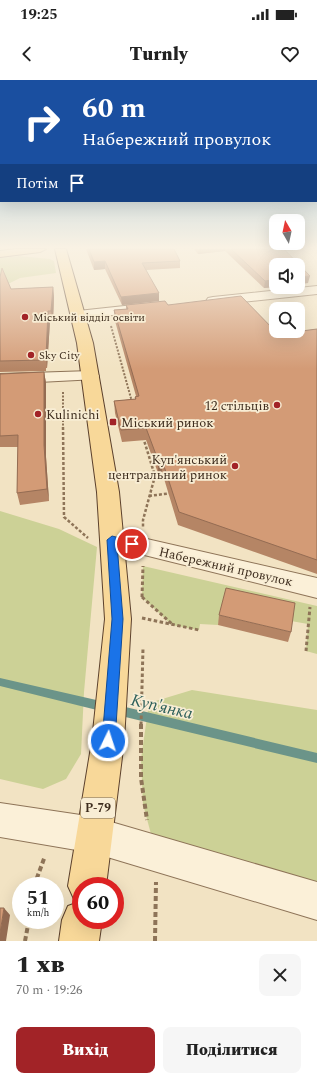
<!DOCTYPE html>
<html lang="uk">
<head>
<meta charset="utf-8">
<style>
	:root { --surface:#fff; --page:#f6f6f6; --text:#222; --muted:#767676; --accent:#a22327 }
	body { margin:0; font-family:Spectral,serif; background:var(--page); color:var(--text); height:100vh; display:flex; flex-direction:column; font-size:15px; white-space:nowrap }
	* { box-sizing:border-box; margin:0 }
	p { font-size:13px; color:var(--muted) }
	.icon { flex:none; width:22px; height:22px; fill:none; stroke:currentColor; stroke-width:2; stroke-linecap:round; stroke-linejoin:round }
	.map { position:relative; height:861px; overflow:hidden }
	.panel { display:flex; flex-direction:column; background:var(--surface); flex:1 }
	.panel>* { flex:none }
	.hud { position:absolute; left:0px; top:0px; width:317px; height:122px; box-shadow:0 4px 16px #0002; background:#1a4fa0; color:#fff; overflow:hidden }
	.needle { width:26px; rotate:351deg }
	.tools { position:absolute; left:269px; top:134px; display:grid; gap:8px }
	.tools a { display:grid; place-items:center; width:36px; height:36px; border-radius:8px; background:var(--surface); box-shadow:0 4px 16px #0002; font-size:20px }
	.speed { position:absolute; left:12px; top:797px; display:flex; gap:8px; font-size:20px; font-weight:700; text-align:center }
	.speed>* { display:grid; place-content:center; width:52px; height:52px; border-radius:50%; background:var(--surface); box-shadow:0 4px 16px #0002; line-height:1 }
	.speed small { font-size:10px; font-weight:400 }
	.speed .limit { border:6px solid #d22; background:#fff; color:#111 }
	.pin { position:absolute; display:grid; place-items:center; width:34px; height:34px; color:#fff; margin:-17px; border:2px solid #fff; border-radius:50%; box-shadow:0 1px 4px #0007 }
	.me { position:absolute; width:44px; margin:-22px; rotate:4deg; stroke-linejoin:round; filter:drop-shadow(0 0 3px #0008) }
	.turn { display:flex; align-items:center; gap:14px; height:84px; padding:0 16px; font-size:18px }
	.turn .icon { width:52px; height:52px; stroke-width:2.5 }
	.turn b { display:block; font-size:28px; line-height:34px }
	.then { display:flex; align-items:center; height:38px; padding:0 16px; background:#0003; gap:8px; font-size:15px }
	.round { display:grid; place-items:center; flex:none; width:42px; height:42px; border-radius:8px; background:var(--page) }
	.summary { display:flex; align-items:center; justify-content:space-between; height:68px; padding:0 16px }
	h1 { font-size:24px; font-weight:800; line-height:30px }
	.cta { display:flex; gap:8px; margin-top:auto; padding:8px 16px }
	.cta a { flex:1; height:46px; border-radius:8px; background:var(--accent); color:#fff; font-size:16px; font-weight:800; line-height:46px; text-align:center }
	.cta a+a { background:var(--page); color:var(--text) }
	.status { display:flex; justify-content:space-between; align-items:center; height:28px; padding:0 20px; background:var(--surface); direction:ltr }
	.status svg { height:11px; fill:currentColor }
	header { display:flex; justify-content:space-between; align-items:center; height:52px; padding:0 16px; background:var(--surface); font-size:18px; font-weight:800 }
	.map>svg:first-child { display:block }
	.green { fill:#ccd196 }
	.lines { fill:none; stroke-linecap:round; stroke-linejoin:round }
	.stream { fill:#6b9489; fill-rule:evenodd }
	.minor-casing { stroke:#8e7458; stroke-width:2 }
	.major-casing { stroke:#5c412d; stroke-width:2 }
	.path-far3 { stroke:#8e7458; stroke-width:2; stroke-dasharray:2 1.5; stroke-linecap:butt }
	.path-far2 { stroke:#8e7458; stroke-width:2.5; stroke-dasharray:3 2; stroke-linecap:butt }
	.path-far1 { stroke:#8e7458; stroke-width:3; stroke-dasharray:3.5 2.5; stroke-linecap:butt }
	.path { stroke:#8e7458; stroke-width:4; stroke-dasharray:5 3; stroke-linecap:butt }
	.minor { fill:#fbf0d8; fill-rule:evenodd }
	.major { fill:#f8d899; fill-rule:evenodd }
	.wall { fill:#b58565 }
	.shaded-wall { fill:#946c53 }
	.building { fill:#d39b76; stroke:#946c53 }
	.route { fill:#1a73e8; stroke:#114b97 }
	.poi-dot { fill:#a22327; stroke:#f8edd4; stroke-width:1.5 }
	.labels { text-anchor:middle; stroke-width:3.5; stroke-linejoin:round; paint-order:stroke }
	.far-poi-label { font-size:11px; fill:#3d2c1d; stroke:#f8edd4; text-anchor:start }
	.shield { fill:#f8edd4; stroke:#756654; stroke-width:1 }
	.shield-label { font-size:12px; font-weight:bold; fill:#3d2c1d }
	.poi-label { font-size:13px; fill:#3d2c1d; stroke:#f8edd4; text-anchor:end }
	.street-label { font-size:13px; fill:#3d2c1d; stroke:#f8edd4 }
	.near-water-label { font-size:17px; font-style:italic; fill:#2b5e59; stroke:#f8edd4 }
</style>
</head>
<body>
<div class="status"><b>19:25</b><svg viewBox="0 0 49 12"><path d="M0 12V9h3v3zM5 12V6h3v6zM10 12V3h3v9zM15 12V0h3v12zM26 1h20v11H26zM47 4h2v5h-2z"/></svg></div>
<header><svg class="icon" aria-label="back" viewBox="0 0 24 24"><path d="M15 5l-7 7 7 7"/></svg>Turnly<svg class="icon" aria-label="heart" viewBox="0 0 24 24"><path d="M12 20l-8-8c-3-5 5-10 8-4 3-6 11-1 8 4z"/></svg></header>
<div class="map">
<svg width="317" height="861" viewBox="0 0 317 861">
	<rect width="100%" height="100%" fill="#f2e3c3"/>
	<g class="green">
		<path d="M19,176l31,3 4,2 2,12 -36,5 -12,6 -8,1v-27z"/>
		<path d="M0,431l59,18 38,18 -13,145 -3,62 -15,25 -23,10 -43,-10z"/>
		<path d="M143,486l174,40v48l-11,-3 2,-27 -17,-3 -66,-23 -7,27 -18,-1 -1,6 -27,-5 -30,-28z"/>
		<path d="M192,610l125,20v191l-161,-48 -13,-49 -2,-45 8,-56z"/>
	</g>
	<g class="lines">
		<g class="stream">
			<path d="M0,598l105,24 3,2 2,3 -2,3 -3,2 -105,-26z"/>
			<path d="M117,625l200,48v10l-200,-48 -3,-2 -2,-3 2,-3z"/>
		</g>
		<g class="minor-casing">
			<g id="minor">
				<path d="M317,206v8l-104,11 -5,-1 -2,-3 2,-3 5,-1z"/>
				<path d="M143,224l5,1 2,3 -2,3 -70,8 -5,-1 -2,-3 2,-3 5,-1z"/>
				<path d="M91,291l6,2 2,3 -2,3 -97,5v-10z"/>
				<path d="M112,451l205,47v20l-213,-53 -4,-6 4,-6z"/>
				<path d="M0,723l94,14 223,65v38l-223,-67 -94,-16z"/>
			</g>
		</g>
		<g class="major-casing">
			<g id="major">
				<path d="M15,169h31l-6,3 -40,5v-6z"/>
				<path d="M55,169h11l27,94 26,149 12,127 -7,122 -18,145h-25v34h21l-3,21h-40l3,-21 6,-14 11,-4 -5,-3 -6,-13 24,-145 13,-122 -8,-127 -20,-149z"/>
			</g>
		</g>
		<g class="path-far3">
			<path d="M111,246l21,76"/>
			<path d="M63,312v36"/>
		</g>
		<g class="path-far2">
			<path d="M63,347l1,90 24,21"/>
			<path d="M143,357l12,39 -12,44v7"/>
			<path d="M149,416l23,-3"/>
		</g>
		<g class="path-far1">
			<path d="M142,517l1,-31"/>
			<path d="M142,517l30,27"/>
			<path d="M142,538l57,12"/>
			<path d="M306,571l4,-44"/>
			<path d="M141,645l2,-77"/>
		</g>
		<g class="path">
			<path d="M141,644v54l6,42"/>
			<path d="M34,806l11,-30"/>
			<path d="M25,861l4,-21"/>
			<path d="M155,861l1,-59"/>
		</g>
		<use href="#minor" class="minor"/>
		<use href="#major" class="major"/>
	</g>
	<g class="wall">
		<path d="M86,169h88l6,12v7l-34,2 13,31 -37,4 -17,-36 -11,1z"/>
		<path d="M194,169h90l24,34 -44,5 -39,-37 -27,3z"/>
		<path d="M0,197l11,12 42,-2 1,10 -1,24h-3l-3,47h-1v3l-46,1z"/>
		<path d="M126,225h42l110,29 39,-5v245l-139,-49 -16,-53 -4,1 -12,-33 -24,2 -7,-29 -1,-12 21,-2v-2l1,-1 -21,-75 -1,-11 12,-1z"/>
		<path d="M44,292l2,11v74l3,44 -29,4 -3,-12 1,-46h-18v-73z"/>
		<path d="M219,535l72,17 -3,10 -70,-17z"/>
	</g>
	<g class="shaded-wall">
		<path d="M199,169h26v2l-27,3z"/>
		<path d="M105,181v8l-11,1v-8z"/>
		<path d="M310,196l-2,7 -10,1v-7z"/>
		<path d="M276,199v8l-12,1 1,-7z"/>
		<path d="M53,207l1,10 -1,24 -2,-10z"/>
		<path d="M159,213v8l-37,4 -1,-8z"/>
		<path d="M48,231l2,10 -3,47 -1,-11z"/>
		<path d="M44,292l2,11v74l3,44 -2,-12 -3,-44z"/>
		<path d="M158,380h4v12l-4,1z"/>
		<path d="M4,828l6,7 -4,26h-6v-8z"/>
	</g>
	<g class="building">
		<path d="M89,169h85l6,12 -38,2 17,30 -38,4 -16,-36 -11,1z"/>
		<path d="M231,169h53l26,27 -12,1v-12h-22v14l-11,2z"/>
		<path d="M2,188l9,21 42,-2 -2,24h-3l-2,46h-2v3l-44,1v-84z"/>
		<path d="M241,216l37,38 39,-5v231l-138,-48 -17,-52h-4l-12,-32 -25,2 -7,-29 22,-2 -1,-2 4,-1 -25,-86 14,-1 -2,-4 39,-4 3,4z"/>
		<path d="M44,292v73l3,44 -30,4 1,-58 -18,1v-62z"/>
		<path d="M226,508l69,15 -4,29 -72,-17z"/>
		<path d="M0,828h4l-4,25z"/>
	</g>
	<linearGradient id="sky" x2="0" y2="1"><stop stop-color="#8dbad6"/><stop offset="0.58" stop-color="#f9f2e4"/><stop offset="1" stop-color="#f9f2e4" stop-opacity="0"/></linearGradient>
	<rect width="317" height="289" fill="url(#sky)"/>
	<path class="route" d="M112,456l24,6 1,2 -5,4 -15,-4 6,75 -8,122 -2,5 -5,2 -4,-2 -2,-5 10,-122 -5,-79z"/>
	<g class="poi-dot">
		<circle cx="25" cy="237" r="4"/>
		<circle cx="31" cy="275" r="4"/>
		<circle cx="277" cy="325" r="4"/>
		<circle cx="38" cy="334" r="4"/>
		<rect x="109" y="338" width="8" height="8" rx="2"/>
		<circle cx="235" cy="386" r="4"/>
	</g>
	<g class="labels">
		<g class="far-poi-label">
			<text x="33" y="241">Міський відділ освіти</text>
			<text x="39" y="279">Sky City</text>
		</g>
		<rect class="shield" x="81" y="718" width="34" height="20" rx="3"/>
		<g class="shield-label">
			<text x="98" y="732">Р-79</text>
		</g>
		<g class="poi-label">
			<text x="269" y="330">12 стільців</text>
			<text x="46" y="339" text-anchor="start">Kulinichi</text>
			<text x="121" y="347" text-anchor="start">Міський ринок</text>
			<text x="227" y="384">Куп'янський<tspan x="227" dy="15">центральний ринок</tspan></text>
		</g>
		<g class="street-label">
			<text transform="translate(226 486) rotate(13)" y="5">Набережний провулок</text>
		</g>
		<g class="near-water-label">
			<text transform="translate(162 626) rotate(13)" y="6">Куп'янка</text>
		</g>
	</g>
</svg>
<div class="tools">
<a><svg class="needle" viewBox="-14 -14 28 28"><path d="M0-13l5 13h-10z" fill="#e53935"/><path d="M0 13l5-13h-10z" fill="#767676"/></svg></a>
<a><svg class="icon" aria-label="sound" viewBox="0 0 24 24"><path d="M4 9h4l5-4v14l-5-4H4zM17 9q2 3 0 6"/></svg></a>
<a><svg class="icon" aria-label="search" viewBox="0 0 24 24"><circle cx="10" cy="10" r="6"/><path d="M15 15l6 6"/></svg></a>
</div>
<div class="speed"><div>51<small>km/h</small></div><div class="limit">60</div></div>
<div class="pin" style="left:132px;top:464px;background:#d93025"><svg class="icon" aria-label="arrive" viewBox="0 0 24 24"><path d="M6 21V4h12l-3 4 3 4H6"/></svg></div>
<svg class="me" style="left:108px;top:661px" viewBox="-20 -20 40 40"><circle r="17" fill="#1a73e8" stroke="#fff" stroke-width="3"/><path d="M0-11L8 9 0 5-8 9z" fill="#fff"/></svg>
<div class="hud">
<div class="turn"><svg class="icon" aria-label="right" viewBox="0 0 24 24"><path d="M7 20v-9h11M14 6l5 5-5 5"/></svg><div><b>60 m</b>Набережний провулок</div></div>
<div class="then">Потім<svg class="icon" aria-label="arrive" viewBox="0 0 24 24"><path d="M6 21V4h12l-3 4 3 4H6"/></svg></div>
</div>
</div>
<section class="panel">
<div class="summary"><div><h1>1 хв</h1><p>70 m · 19:26</p></div><a class="round"><svg class="icon" aria-label="close" viewBox="0 0 24 24"><path d="M6 6l12 12M18 6L6 18"/></svg></a></div>
<div class="cta"><a>Вихід</a><a>Поділитися</a></div>
</section>
</body>
</html>
